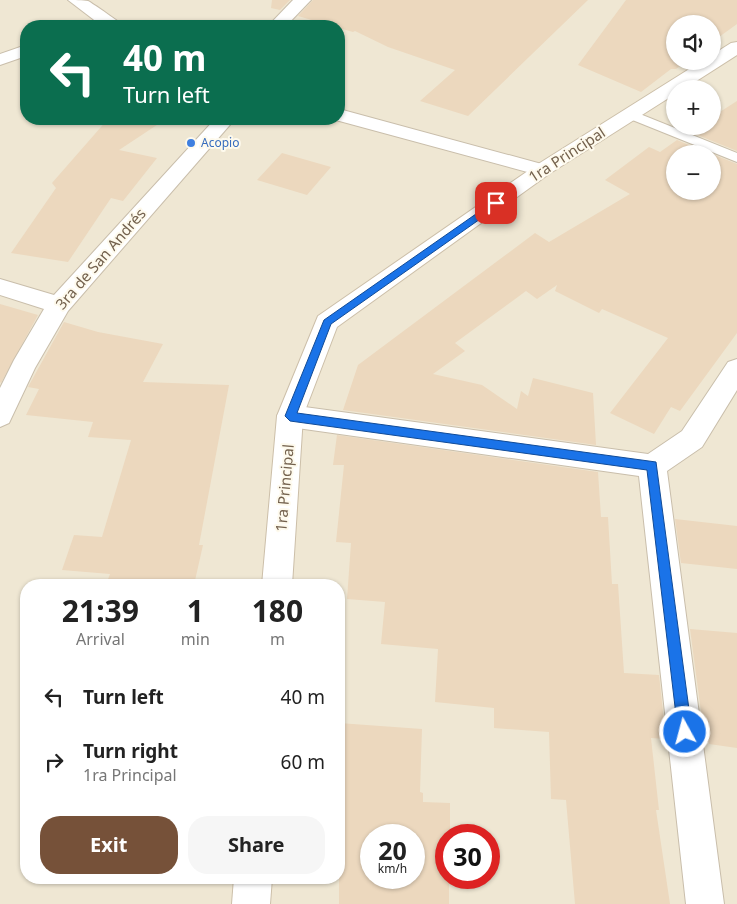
<!DOCTYPE html>
<html lang="en">
<head>
<meta charset="utf-8">
<style>
	:root { --surface:#fff; --page:#f6f6f6; --text:#222; --muted:#767676; --accent:#765139 }
	body { margin:0; font-family:"Noto Sans",sans-serif; background:var(--page); color:var(--text); height:100vh; display:flex; flex-direction:column; font-size:19px; white-space:nowrap }
	* { box-sizing:border-box; margin:0 }
	p { font-size:16px; color:var(--muted) }
	.icon { flex:none; width:28px; height:28px; fill:none; stroke:currentColor; stroke-width:2; stroke-linecap:round; stroke-linejoin:round }
	.map { position:relative; flex:1; overflow:hidden }
	.side { position:absolute; left:20px; top:579px; width:325px; height:305px; display:flex; flex-direction:column; background:var(--surface); border-radius:20px; box-shadow:0 1px 4px #0004 }
	.side>* { flex:none }
	.guide { position:absolute; left:20px; top:20px; width:325px; height:105px; border-radius:20px; box-shadow:0 1px 4px #0004; background:#0b6e4f; color:#fff; overflow:hidden }
	.tools { position:absolute; left:666px; top:15px; display:grid; gap:10px }
	.tools a { display:grid; place-items:center; width:55px; height:55px; border-radius:50%; background:var(--surface); box-shadow:0 1px 4px #0004; font-size:25px }
	.speed { position:absolute; left:360px; top:824px; display:flex; gap:10px; font-size:25px; font-weight:700; text-align:center }
	.speed>* { display:grid; place-content:center; width:65px; height:65px; border-radius:50%; background:var(--surface); box-shadow:0 1px 4px #0004; line-height:1 }
	.speed small { font-size:12px; font-weight:400 }
	.speed .limit { border:8px solid #d22; background:#fff; color:#111 }
	.pin { position:absolute; display:grid; place-items:center; width:42px; height:42px; color:#fff; margin:-21px; border-radius:10px; box-shadow:0 2px 8px #0006 }
	.me { position:absolute; width:55px; margin:-28px; rotate:353deg; stroke-linejoin:round; filter:drop-shadow(0 0 4px #0008) }
	.turn { display:flex; align-items:center; gap:18px; height:105px; padding:0 20px; font-size:22px }
	.turn .icon { width:65px; height:65px; stroke-width:2.5 }
	.turn b { display:block; font-size:35px; line-height:42px }
	.eta { display:flex; justify-content:space-evenly; align-items:center; height:85px; text-align:center }
	.eta b { font-size:30px; font-weight:700; line-height:35px }
	.action { display:flex; gap:10px; margin-top:auto; padding:10px 20px }
	.action a { flex:1; height:58px; border-radius:20px; background:var(--accent); color:#fff; font-size:20px; font-weight:700; line-height:58px; text-align:center }
	.action a+a { background:var(--page); color:var(--text) }
	ul { padding:0; list-style:none }
	li { display:flex; align-items:center; gap:15px; height:65px; padding:0 20px }
	li div { flex:1 }
	li b { display:block; font-size:19px }
	li em { font-style:normal }
	.map>svg:first-child { display:block }
	.residential { fill:#efe7d3; fill-rule:evenodd }
	.building { fill:#ecd8be; fill-rule:evenodd }
	.lines { fill:none; stroke-linecap:round; stroke-linejoin:round }
	.lane-casing { stroke:#c9beab; stroke-width:2 }
	.street-casing { stroke:#c9beab; stroke-width:2 }
	.secondary-casing { stroke:#ccbfa9; stroke-width:2 }
	.lane { fill:#fff; fill-rule:evenodd }
	.street { fill:#fff; fill-rule:evenodd }
	.secondary { fill:#fff; fill-rule:evenodd }
	.route { fill:#1a73e8; stroke:#114b97 }
	.shop-dot { fill:#3f7fe0; stroke:#fefaed; stroke-width:2 }
	.labels { text-anchor:middle; stroke-width:4; stroke-linejoin:round; paint-order:stroke }
	.far-shop-label { font-size:12px; fill:#366cbe; stroke:#fefaed; text-anchor:start }
	.street-label { font-size:15px; fill:#73614d; stroke:#fefaed }
</style>
</head>
<body>
<div class="map">
<svg width="737" height="904" viewBox="0 0 737 904">
	<rect width="100%" height="100%" fill="#fbf6e7"/>
	<path class="residential" d="M0,0h737v904h-737zM675,24h37v37h-37zM26,26h313v93h-313zM675,89h37v37h-37zM675,154h37v37h-37zM26,585h313v293h-313zM371,835h43v43h-43zM446,835h43v43h-43z"/>
	<g class="building">
		<path d="M272,0h18l-10,10 -9,-2z"/>
		<path d="M313,0h275l-120,116 -48,-15 35,-31 -67,-23 -33,-16 -2,1 -14,-4v-2h-7l-34,-10z"/>
		<path d="M626,0h111v24l-25,18v-18h-37v37h12l-11,8h-5l-30,23 -63,-27z"/>
		<path d="M737,101v50l-47,-19 8,-6h14v-9z"/>
		<path d="M108,119h58l-47,31 38,8 -34,43 -12,-3 -43,64 -57,-9 45,-65 -4,-5z"/>
		<path d="M677,140l34,14h-36v37h37v-37l25,10v169l-57,78 -9,-4 -17,27 -44,-21 58,-75 -66,-29 -3,4 -44,-22 2,-6 -20,14 -11,-8 -71,52 10,8 -32,23 49,11 35,24 4,-18 7,5 5,-18 60,15 3,52 -253,-35 15,-45 177,-132 14,9 81,-48 -25,-14 44,-33 11,5z"/>
		<path d="M282,153l49,14 -24,28 -50,-15z"/>
		<path d="M0,304l38,11 -37,68 -1,-1z"/>
		<path d="M64,322l34,10 65,12 -20,38 86,3 -30,160h4l-9,40 -87,-3 3,-8 -48,-4 12,-35 28,2 29,-97 -43,-3 5,-15 -67,-7 13,-26 -11,-2z"/>
		<path d="M337,435l261,37 3,45h7l4,67h6l6,89 35,2 7,64 -15,-1 8,72h-3l14,94h-95l-9,-104 -15,-1 -2,-67 -55,-4v-20l-59,-6 3,-53 -57,-5 4,-42 -38,-3 4,-56 -15,-1 8,-77h-11z"/>
		<path d="M675,519l62,7v43l-56,-6z"/>
		<path d="M690,629l47,4v115l-28,-4v-2h-4z"/>
		<path d="M339,723l83,6 -2,63 3,1v9l27,1v32h-4v43h3v26h-110zM371,835h43v43h-43z"/>
	</g>
	<g class="lines">
		<g class="lane-casing">
			<path id="lane" d="M630,110l107,43v9l-112,-45 -2,-3 2,-3z"/>
		</g>
		<g class="street-casing">
			<g id="street">
				<path d="M68,0c6,0 15,0 20,1 4,2 34,23 36,25h-22z"/>
				<path d="M293,0h18l-25,26h-18z"/>
				<path d="M26,45v11l-26,9v-11z"/>
				<path d="M339,109l210,57 3,4 -3,4 -7,2 -210,-57h7z"/>
				<path d="M215,119h20l-167,192 -33,57 -26,55 -9,4v-39l14,-28 30,-51 -44,-14v-16l54,16z"/>
				<path d="M737,359v31l-35,57 -35,24 57,433h-38l-47,-428 -349,-49 -9,-4 -4,-7 4,-7 9,-4 358,49 34,-23 46,-69z"/>
			</g>
		</g>
		<g class="secondary-casing">
			<g id="secondary">
				<path d="M737,42v13l-53,34h-9v5l-126,80 -212,153 -34,89 -11,169h-30l15,-169 41,-100 217,-150 167,-105h10v-6l19,-12z"/>
				<path d="M234,878h38l-2,26h-38z"/>
			</g>
		</g>
		<use href="#lane" class="lane"/>
		<use href="#street" class="street"/>
		<use href="#secondary" class="secondary"/>
	</g>
	<path class="route" d="M496,200l5,3 -1,2 -169,119 -34,89 359,49 36,270 -2,6 -5,2 -5,-2 -2,-6 -31,-262 -357,-49 -5,-5 39,-96z"/>
	<circle class="shop-dot" cx="191" cy="143" r="5"/>
	<g class="labels">
		<g class="far-shop-label">
			<text x="201" y="147">Acopio</text>
		</g>
		<g class="street-label">
			<text transform="translate(567 155) rotate(-33)" y="5">1ra Principal</text>
			<text transform="translate(101 259) rotate(-49)" y="5">3ra de San Andrés</text>
			<text transform="translate(285 488) rotate(-85)" y="5">1ra Principal</text>
		</g>
	</g>
</svg>
<div class="tools">
<a><svg class="icon" aria-label="sound" viewBox="0 0 24 24"><path d="M4 9h4l5-4v14l-5-4H4zM17 9q2 3 0 6"/></svg></a>
<a>+</a>
<a>−</a>
</div>
<div class="speed"><div>20<small>km/h</small></div><div class="limit">30</div></div>
<div class="pin" style="left:496px;top:203px;background:#d93025"><svg class="icon" aria-label="arrive" viewBox="0 0 24 24"><path d="M6 21V4h12l-3 4 3 4H6"/></svg></div>
<svg class="me" style="left:685px;top:732px" viewBox="-20 -20 40 40"><circle r="17" fill="#1a73e8" stroke="#fff" stroke-width="3"/><path d="M0-11L8 9 0 5-8 9z" fill="#fff"/></svg>
<div class="guide">
<div class="turn"><svg class="icon" aria-label="left" viewBox="0 0 24 24"><path d="M17 20v-9H6M10 6l-5 5 5 5"/></svg><div><b>40 m</b>Turn left</div></div>
</div>
<section class="side">
<div class="eta">
<div><b>21:39</b><p>Arrival</p></div>
<div><b>1</b><p>min</p></div>
<div><b>180</b><p>m</p></div>
</div>
<ul>
<li><svg class="icon" aria-label="left" viewBox="0 0 24 24"><path d="M17 20v-9H6M10 6l-5 5 5 5"/></svg><div><b>Turn left</b></div><em>40 m</em></li>
<li><svg class="icon" aria-label="right" viewBox="0 0 24 24"><path d="M7 20v-9h11M14 6l5 5-5 5"/></svg><div><b>Turn right</b><p>1ra Principal</p></div><em>60 m</em></li>
</ul>
<div class="action"><a>Exit</a><a>Share</a></div>
</section>
</div>
</body>
</html>
